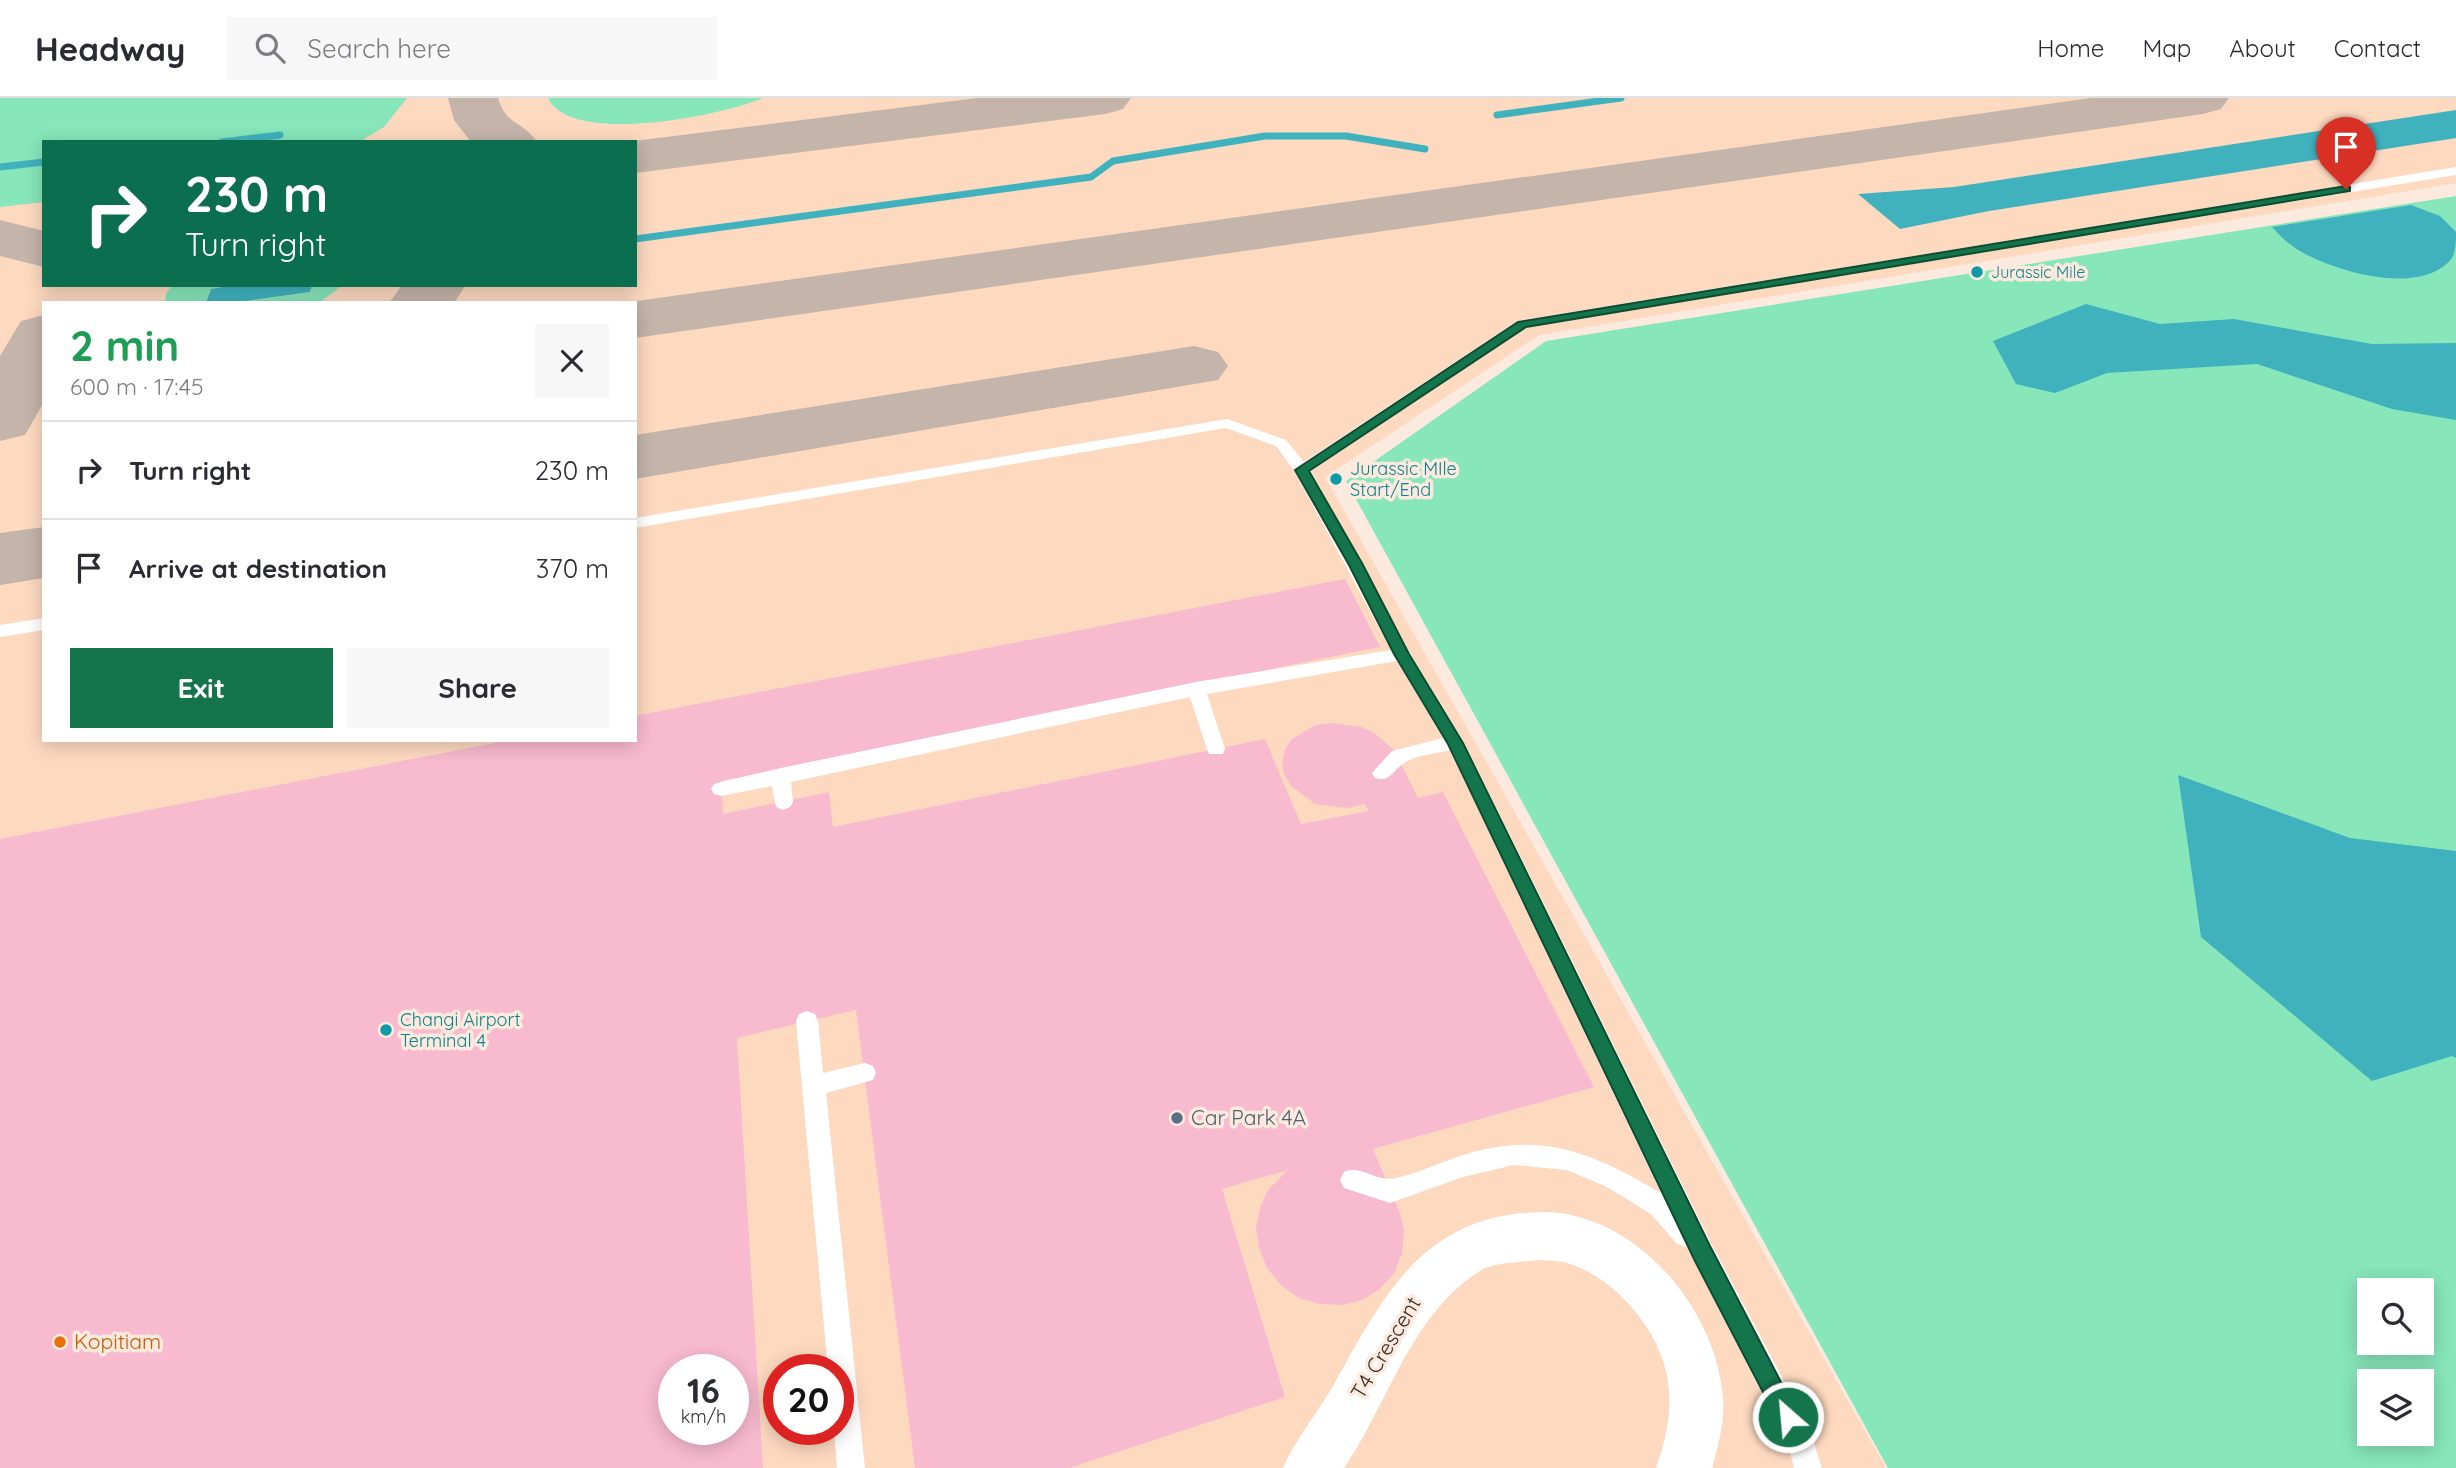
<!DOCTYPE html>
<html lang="en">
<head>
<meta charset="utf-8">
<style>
	:root { --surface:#fff; --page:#f7f7f7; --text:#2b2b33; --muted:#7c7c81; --line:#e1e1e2; --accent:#14754c }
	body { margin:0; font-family:Quicksand,sans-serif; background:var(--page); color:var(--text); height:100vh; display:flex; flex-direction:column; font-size:26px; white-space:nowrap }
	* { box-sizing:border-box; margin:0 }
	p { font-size:23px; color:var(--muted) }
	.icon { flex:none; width:38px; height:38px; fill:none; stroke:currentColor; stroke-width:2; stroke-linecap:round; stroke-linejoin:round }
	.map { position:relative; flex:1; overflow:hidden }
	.drawer { position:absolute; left:42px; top:203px; width:595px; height:441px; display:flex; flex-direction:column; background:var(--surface); border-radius:0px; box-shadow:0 4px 18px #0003 }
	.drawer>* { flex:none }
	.hud { position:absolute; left:42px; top:42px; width:595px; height:147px; border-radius:0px; box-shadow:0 4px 18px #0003; background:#0b6e4f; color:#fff; overflow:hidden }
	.buttons { position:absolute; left:2357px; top:1180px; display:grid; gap:14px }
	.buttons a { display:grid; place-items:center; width:77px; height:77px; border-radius:0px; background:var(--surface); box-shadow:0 4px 18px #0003; font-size:35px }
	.speed { position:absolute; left:658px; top:1256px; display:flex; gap:14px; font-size:35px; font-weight:700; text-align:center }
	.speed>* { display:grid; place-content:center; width:91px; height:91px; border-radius:50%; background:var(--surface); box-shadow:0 4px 18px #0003; line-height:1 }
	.speed small { font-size:18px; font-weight:400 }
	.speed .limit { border:10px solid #d22; background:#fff; color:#111 }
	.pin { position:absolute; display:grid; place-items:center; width:60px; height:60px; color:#fff; margin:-72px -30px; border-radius:50% 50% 50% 0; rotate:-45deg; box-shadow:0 0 7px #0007 }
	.pin .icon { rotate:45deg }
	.me { position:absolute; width:77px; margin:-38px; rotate:333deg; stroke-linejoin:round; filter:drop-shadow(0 0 5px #0008) }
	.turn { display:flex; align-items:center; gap:24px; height:147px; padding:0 28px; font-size:32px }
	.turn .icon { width:91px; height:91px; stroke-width:2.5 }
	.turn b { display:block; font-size:49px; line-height:60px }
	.round { display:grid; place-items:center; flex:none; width:74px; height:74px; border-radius:0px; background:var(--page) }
	.head { display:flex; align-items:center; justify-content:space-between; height:119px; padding:0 28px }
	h1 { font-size:42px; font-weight:800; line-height:52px; color:#1e9e55 }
	.primary-button { display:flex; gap:14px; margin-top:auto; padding:14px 28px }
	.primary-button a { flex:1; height:80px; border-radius:0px; background:var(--accent); color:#fff; font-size:28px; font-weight:800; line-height:80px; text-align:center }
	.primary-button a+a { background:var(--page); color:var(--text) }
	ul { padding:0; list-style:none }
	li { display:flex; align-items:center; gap:21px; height:98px; padding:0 28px; border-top:2px solid var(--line) }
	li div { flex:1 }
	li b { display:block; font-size:26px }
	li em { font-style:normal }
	header { display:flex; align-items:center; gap:42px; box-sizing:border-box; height:98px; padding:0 35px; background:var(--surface); border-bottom:2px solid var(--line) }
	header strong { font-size:33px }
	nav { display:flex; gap:38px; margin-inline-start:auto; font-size:24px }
	.search { width:490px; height:63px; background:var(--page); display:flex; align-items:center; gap:18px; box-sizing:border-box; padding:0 24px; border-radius:0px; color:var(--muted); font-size:26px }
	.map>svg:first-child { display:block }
	.built { fill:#fdd9c0; fill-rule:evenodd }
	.green { fill:#87e6ba; fill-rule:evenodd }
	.water { fill:#40b2be }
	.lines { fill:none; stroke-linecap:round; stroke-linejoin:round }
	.stream { stroke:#40b2be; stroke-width:7 }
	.taxiway { fill:#c4b4aa; fill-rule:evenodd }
	.building { fill:#f8bace; fill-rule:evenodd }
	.lane { fill:#fff; fill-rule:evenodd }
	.secondary { fill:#fff; fill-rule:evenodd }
	.route { fill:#14754c; stroke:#0d4c31; stroke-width:2 }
	.culture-dot { fill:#0f9aa8; stroke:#fceade; stroke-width:2.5 }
	.service-dot { fill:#5c6f8a; stroke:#fceade; stroke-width:2.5 }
	.food-dot { fill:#e8710a; stroke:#fceade; stroke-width:2.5 }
	.labels { text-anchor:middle; stroke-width:7; stroke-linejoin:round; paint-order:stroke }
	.far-culture-label { font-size:16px; fill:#0d838f; stroke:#fceade; text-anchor:start }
	.culture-label { font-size:18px; fill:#0d838f; stroke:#fceade; text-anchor:start }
	.near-service-label { font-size:21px; fill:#4e5e75; stroke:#fceade; text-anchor:start }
	.near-food-label { font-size:21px; fill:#c56008; stroke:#fceade; text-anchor:start }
	.near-street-label { font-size:21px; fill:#382d25; stroke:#fceade }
</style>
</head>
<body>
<header>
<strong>Headway</strong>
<div class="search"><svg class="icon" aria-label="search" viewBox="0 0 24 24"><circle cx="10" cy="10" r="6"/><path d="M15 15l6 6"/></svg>Search here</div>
<nav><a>Home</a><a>Map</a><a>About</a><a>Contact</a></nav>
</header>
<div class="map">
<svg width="2456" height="1370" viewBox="0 0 2456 1370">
	<rect width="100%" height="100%" fill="#fceade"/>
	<path class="built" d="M0,0h2456v85l-917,152 -214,142 561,991h-1886zM44,44h591v143h-591zM44,205h591v437h-591zM674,1272h59v60h-59zM779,1272h59v60h-59z"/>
	<g class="green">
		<path d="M0,0h407l-23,29 -25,15h-315v60l-44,5z"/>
		<path d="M548,0h215c-39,17 -192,49 -215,0z"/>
		<path d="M2456,98v1272h-568l-542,-987 200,-140zM2370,1192h52v52h-52zM2370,1283h52v52h-52z"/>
		<path d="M172,187h63l-24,4 -5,14h-41l1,-9z"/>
		<path d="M312,187h31l-24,18h-88l79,-11z"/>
	</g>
	<g class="water">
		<path d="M2456,12v28l-467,73 -89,18 -42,-35 96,-7z"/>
		<path d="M2411,107l29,11 16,16c0,8 0,19 -4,26 -30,39 -116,14 -152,-7 -11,-6 -20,-15 -28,-24z"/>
		<path d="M235,187h77l-2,7 -79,11h-25l5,-14z"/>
		<path d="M2086,206l74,20 74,-5 138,25 84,-1v77l-64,-11 -135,-45 -150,9 -52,20 -39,-9 -23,-43z"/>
		<path d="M2178,677l172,63 106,13v207l-4,-2 -80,25 -171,-144z"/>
	</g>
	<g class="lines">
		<g class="stream">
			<path d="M1497,17l124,-17"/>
			<path d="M222,44l58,-7"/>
			<path d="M0,69l44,-5"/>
			<path d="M635,141l456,-62 22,-16 152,-25h81l79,13"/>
		</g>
		<g class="taxiway">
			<path d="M448,0h50c9,29 24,22 39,44h-66l-17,-22z"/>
			<path d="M977,0h154l-8,11 -18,5 -470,59v-31h-9z"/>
			<path d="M2091,0h138l-8,11 -18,5 -1568,224v-35h-13z"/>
			<path d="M0,122l44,11v36l-44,-11z"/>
			<path d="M402,187h64l-12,18h-65z"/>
			<path d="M44,217v87l-19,33 -25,6v-85l21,-35z"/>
			<path d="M1194,248l24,6 10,14 -10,14 -583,99v-44z"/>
			<path d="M44,429v51l-44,7v-52z"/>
		</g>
	</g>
	<path class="building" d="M1345,481l35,68 -659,134 2,33 106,-22 4,35 432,-88 36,85 68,-13 -4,-7 -17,4 -33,-4 -24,-18 -7,-12 -2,-12 3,-12 6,-10 24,-15 15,-2 31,4 13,6 20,17 24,48 25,-6 151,295 -221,62 27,64 4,18 -2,23 -8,19 -14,16 -18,11 -20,5 -22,-1 -21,-6 -18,-13 -14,-17 -8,-20 -3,-20 4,-20 8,-18 20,-20 -66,19 63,208 -216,71h-154l-59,-458 -119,28 26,430h-763v-629l510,-99h125v-24zM674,1272h59v60h-59z"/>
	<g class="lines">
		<g class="lane">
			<path d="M2456,69v8l-930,152 -215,144 99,182 54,89 248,503 98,185 12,38h-28l-6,-24 -101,-197 -10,-3 -26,-30 -44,-27 -40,-17 -53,-5 -51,12 -73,26 -46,-15 -4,-8 4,-8c16,-7 29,7 45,7 15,0 55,-18 71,-23 81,-26 131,-4 201,37l-211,-443c-14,4 -35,5 -46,13 -11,7 -14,20 -29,15l-3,-5 20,-22 51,-13 -46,-77 -190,33 18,55 -2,5h-14l-2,-5 -17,-52 -399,85 2,20 -3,5 -7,3 -7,-3 -4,-21 -51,10 -7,-2 -3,-5 3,-5 7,-2 60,-14 415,-86 195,-32 -96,-178 -19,-26 -50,-18 -591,100v-10l592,-99 59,21 18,22 213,-141z"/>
			<path d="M44,520v12l-44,7v-12z"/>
			<path d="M807,913l8,3 3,7 5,52 42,-10 8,3 3,7 -3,7 -47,13 39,375h-28l-3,-38h4v-60h-10l-32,-349 3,-7z"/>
		</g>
		<path class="secondary" d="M1550,1114c91,6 167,100 173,187 2,24 -5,46 -11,69h-56c12,-34 19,-68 8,-104 -12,-42 -54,-89 -97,-101 -15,-4 -32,-3 -47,-1 -12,1 -27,2 -37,7 -72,43 -94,134 -139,199h-61c13,-30 34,-54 50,-82 53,-95 93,-176 217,-174z"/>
	</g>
	<path class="route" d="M2346,88l4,1v4l-824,136 -217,144 54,94 46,89 54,89 247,503 85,163 4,8 -4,8 -7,3 -8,-3 -85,-164 -247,-517 -54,-90 -45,-89 -54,-95 223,-148z"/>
	<g class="culture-dot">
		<circle cx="1977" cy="174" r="7"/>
		<circle cx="1336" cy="381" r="7"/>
		<circle cx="386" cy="932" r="7"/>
	</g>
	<circle class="service-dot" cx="1177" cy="1020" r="7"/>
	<circle class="food-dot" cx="60" cy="1244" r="7"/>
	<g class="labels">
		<g class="far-culture-label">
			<text x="1991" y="180">Jurassic Mile</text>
		</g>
		<g class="culture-label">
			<text x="1350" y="377">Jurassic MIle<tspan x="1350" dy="21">Start/End</tspan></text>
			<text x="400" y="928">Changi Airport<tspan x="400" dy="21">Terminal 4</tspan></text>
		</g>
		<g class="near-service-label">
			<text x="1191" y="1027">Car Park 4A</text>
		</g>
		<g class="near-food-label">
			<text x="74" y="1251">Kopitiam</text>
		</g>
		<g class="near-street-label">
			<text transform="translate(1386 1250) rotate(-59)" y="7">T4 Crescent</text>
		</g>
	</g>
</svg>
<div class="buttons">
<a><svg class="icon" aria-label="search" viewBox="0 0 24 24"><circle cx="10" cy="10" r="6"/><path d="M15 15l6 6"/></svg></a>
<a><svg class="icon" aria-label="layers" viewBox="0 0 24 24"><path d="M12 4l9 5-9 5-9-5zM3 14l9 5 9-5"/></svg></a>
</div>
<div class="speed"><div>16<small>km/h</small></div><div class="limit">20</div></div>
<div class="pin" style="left:2346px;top:91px;background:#d93025"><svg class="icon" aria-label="arrive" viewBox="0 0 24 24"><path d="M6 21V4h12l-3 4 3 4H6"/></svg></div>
<svg class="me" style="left:1788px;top:1319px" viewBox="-20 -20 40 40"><circle r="17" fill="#14754c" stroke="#fff" stroke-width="3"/><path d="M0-11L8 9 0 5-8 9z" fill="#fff"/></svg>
<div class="hud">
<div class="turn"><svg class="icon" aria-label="right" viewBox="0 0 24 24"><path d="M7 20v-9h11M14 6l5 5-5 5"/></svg><div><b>230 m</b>Turn right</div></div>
</div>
<section class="drawer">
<div class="head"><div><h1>2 min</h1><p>600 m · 17:45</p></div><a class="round"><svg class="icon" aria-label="close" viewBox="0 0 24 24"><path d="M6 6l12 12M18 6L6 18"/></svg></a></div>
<ul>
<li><svg class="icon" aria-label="right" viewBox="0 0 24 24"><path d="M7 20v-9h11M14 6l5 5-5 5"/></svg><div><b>Turn right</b></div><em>230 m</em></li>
<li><svg class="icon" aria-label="arrive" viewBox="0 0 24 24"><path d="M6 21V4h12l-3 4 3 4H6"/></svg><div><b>Arrive at destination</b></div><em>370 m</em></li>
</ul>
<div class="primary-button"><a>Exit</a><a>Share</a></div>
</section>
</div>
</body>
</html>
